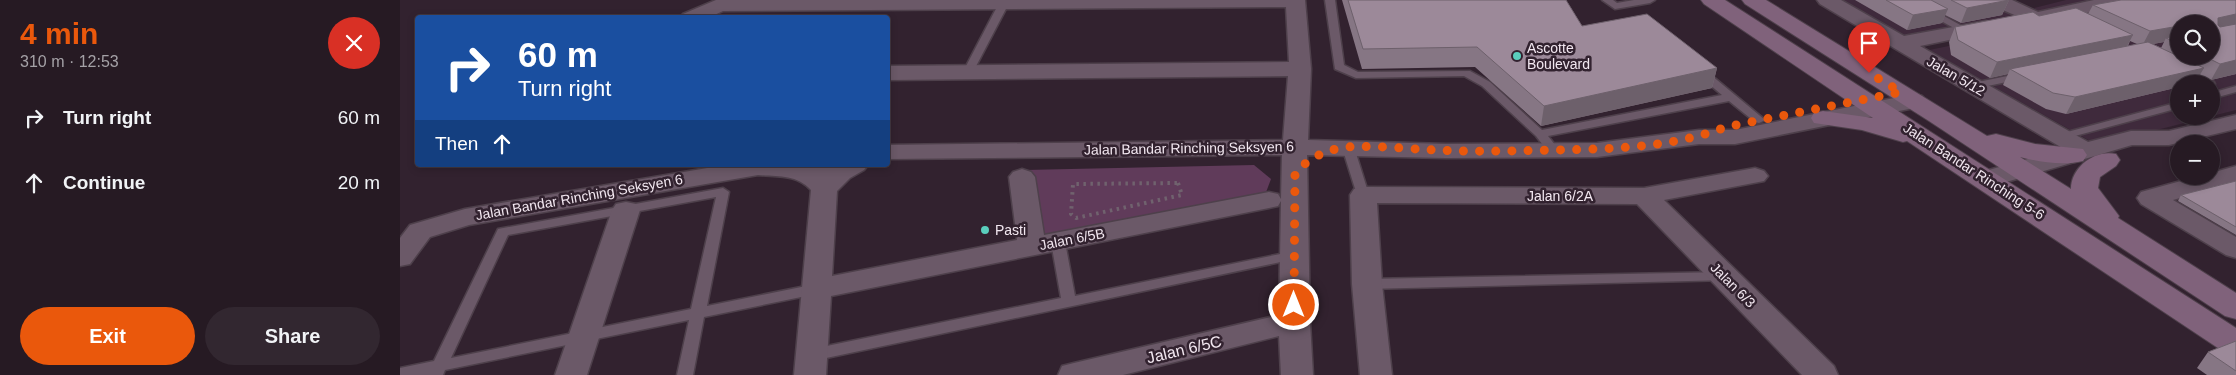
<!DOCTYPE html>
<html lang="en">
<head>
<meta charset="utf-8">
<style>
	:root { --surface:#261a23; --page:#322730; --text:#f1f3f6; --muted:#a4a1a6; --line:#423841; --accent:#ea580c }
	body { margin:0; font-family:Helvetica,sans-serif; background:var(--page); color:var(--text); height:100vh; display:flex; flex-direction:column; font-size:19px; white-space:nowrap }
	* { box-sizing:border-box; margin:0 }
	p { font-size:16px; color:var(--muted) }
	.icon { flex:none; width:28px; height:28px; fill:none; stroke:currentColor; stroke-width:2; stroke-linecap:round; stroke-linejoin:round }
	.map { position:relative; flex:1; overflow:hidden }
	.details { display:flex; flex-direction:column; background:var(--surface); width:400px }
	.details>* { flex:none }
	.banner { position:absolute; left:15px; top:15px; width:475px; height:152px; border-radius:5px; box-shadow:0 2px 8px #0003,0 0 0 1px var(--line); background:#1a4fa0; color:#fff; overflow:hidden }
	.buttons { position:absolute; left:1770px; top:15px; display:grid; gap:10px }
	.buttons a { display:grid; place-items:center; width:50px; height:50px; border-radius:50%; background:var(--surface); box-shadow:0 2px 8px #0003,0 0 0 1px var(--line); font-size:25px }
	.pin { position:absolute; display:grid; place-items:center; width:42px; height:42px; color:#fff; margin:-51px -21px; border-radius:50% 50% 50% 0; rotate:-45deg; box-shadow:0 0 5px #0007 }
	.pin .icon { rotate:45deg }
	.me { position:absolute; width:55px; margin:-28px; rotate:0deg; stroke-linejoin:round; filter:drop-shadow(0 0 4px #0008) }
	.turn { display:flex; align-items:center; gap:18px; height:105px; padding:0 20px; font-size:22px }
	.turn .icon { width:65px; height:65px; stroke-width:2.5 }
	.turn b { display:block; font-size:35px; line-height:42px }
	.then { display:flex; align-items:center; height:48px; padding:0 20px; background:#0003; gap:10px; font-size:19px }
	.round { display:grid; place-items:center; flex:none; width:52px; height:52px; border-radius:26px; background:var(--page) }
	.head { display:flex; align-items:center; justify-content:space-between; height:85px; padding:0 20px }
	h1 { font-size:30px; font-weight:700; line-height:38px; color:var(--accent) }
	.action { display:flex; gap:10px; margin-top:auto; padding:10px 20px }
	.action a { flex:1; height:58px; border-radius:30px; background:var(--accent); color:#fff; font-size:20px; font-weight:700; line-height:58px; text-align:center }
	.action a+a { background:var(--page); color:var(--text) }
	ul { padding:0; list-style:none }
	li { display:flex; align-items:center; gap:15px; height:65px; padding:0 20px }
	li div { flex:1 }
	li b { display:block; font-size:19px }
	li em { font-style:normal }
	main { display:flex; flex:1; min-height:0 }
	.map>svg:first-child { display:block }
	.built { fill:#3f2a3c; fill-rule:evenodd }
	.green { fill:#603b5a }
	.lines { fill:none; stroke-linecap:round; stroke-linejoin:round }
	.lane-casing { stroke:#4e404b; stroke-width:3 }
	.street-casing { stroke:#4e404b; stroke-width:3 }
	.secondary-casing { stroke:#4e404b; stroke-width:2 }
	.path { stroke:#70626e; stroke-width:4; stroke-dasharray:2.5 4.5; stroke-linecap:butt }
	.lane { fill:#6b5968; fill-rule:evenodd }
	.street { fill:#6b5968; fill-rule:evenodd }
	.secondary { fill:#80627b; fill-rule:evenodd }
	.wall { fill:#867684; fill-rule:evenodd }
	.shaded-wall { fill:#6d606b }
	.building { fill:#9c8999; stroke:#6d606b }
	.route { stroke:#ea580c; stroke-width:9; stroke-dasharray:0 16.2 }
	.poi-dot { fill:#5acebd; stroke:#32222f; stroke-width:2 }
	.labels { text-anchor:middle; stroke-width:5; stroke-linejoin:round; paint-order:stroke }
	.poi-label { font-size:14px; fill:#f2e7f0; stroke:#32222f; text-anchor:start }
	.street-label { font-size:14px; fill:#f2e7f0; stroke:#32222f }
	.near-street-label { font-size:16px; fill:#f2e7f0; stroke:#32222f }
</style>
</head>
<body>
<main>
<section class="details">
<div class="head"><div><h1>4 min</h1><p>310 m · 12:53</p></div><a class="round" style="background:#d93025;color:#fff"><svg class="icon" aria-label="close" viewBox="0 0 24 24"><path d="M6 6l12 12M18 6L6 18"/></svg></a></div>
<ul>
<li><svg class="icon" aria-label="right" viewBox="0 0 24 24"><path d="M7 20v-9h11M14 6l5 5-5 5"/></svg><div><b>Turn right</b></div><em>60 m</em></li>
<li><svg class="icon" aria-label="ahead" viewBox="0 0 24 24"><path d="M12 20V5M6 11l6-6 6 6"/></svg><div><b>Continue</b></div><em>20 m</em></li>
</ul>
<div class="action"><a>Exit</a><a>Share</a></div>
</section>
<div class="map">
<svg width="1836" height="375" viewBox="0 0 1836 375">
	<rect width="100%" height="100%" fill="#32222f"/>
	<g class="built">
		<path d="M1440,0h144l32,16 -112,21z"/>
		<path d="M1666,0h170v110l-139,35 -168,-95 123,-25 -18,-17zM1779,24h32v32h-32zM1779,84h32v32h-32z"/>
	</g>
	<path class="green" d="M854,165l17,14 -6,16 -228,46 -12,-71z"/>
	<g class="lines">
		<g class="lane-casing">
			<g id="lane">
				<path d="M604,0l5,3 -36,69 -5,3 -4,-1 -1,-2 36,-69z"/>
				<path d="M925,0h10l9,65 14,7 112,-1 20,11 52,48 180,-35 -25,-21v-4h8l60,50 -6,3 -4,-1 -26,-21 -181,35 11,14 -2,3h-8l-13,-17 -54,-50 -18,-10 -108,2 -21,-9z"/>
				<path d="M1202,0h11l4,3 17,-3h21l-5,3 -35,6z"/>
				<path d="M1503,0h12l56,31 -2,2h-6z"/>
				<path d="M1784,69l30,13 1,2 -4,3v-3h-10l-21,-10v-4z"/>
				<path d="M1622,73l5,3 -1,2 -53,11 -5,-3 5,-3z"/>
				<path d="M1836,86v6l-25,7v-6z"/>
				<path d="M1779,102v6l-119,32 -6,-3 2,-2z"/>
				<path d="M948,143l6,4 15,48 -2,3 -4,1 -6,-4 -15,-48z"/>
				<path d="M323,188l6,4 -22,114 109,-22 5,2 2,3 -2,3 -5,2 -112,23 -11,58h-16l12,-55 -244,50 -2,5h-43v-7l34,-7 64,-132zM316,197l-25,112 -240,49 57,-123z"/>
				<path d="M658,238l7,4 10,54 220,-45 7,4 -7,4 -483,102 -5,-2 -3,-4 3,-4 5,-2 249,-51 -10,-56z"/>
				<path d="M1325,272l5,2 2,3 -2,3 -363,9 -5,-2 -2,-3 2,-3 5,-2z"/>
			</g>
		</g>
		<g class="street-casing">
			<g id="street">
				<path d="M316,0h589l6,69 -3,71 138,4 151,-1 102,-13h36l179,-36 8,2 4,5 -4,5 -8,2 -179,36h-36l-102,13 -151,1 -139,-3 3,167 3,53h-32l-2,-39 -156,39h-65l4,-9 12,-3 205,-48 2,-114 -3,5 -9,2 -438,88 -5,79h-32l17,-185c-15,-16 -33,-13 -53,-15l-289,50 -39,12 -20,27 -10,2v-28l10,-13 55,-16 260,-44h78l10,3v-3h55l-4,5 -14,8 -13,13 -5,85 185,-36 -8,-63 4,-5 9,-3 9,3 4,5 9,58 225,-43 9,2 3,5 1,-44 -394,4v-14l395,-5 5,-64 -400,4v-14l401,-4 -3,-55 -563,4 -15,7h-28l3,-4z"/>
				<path d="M1417,0h24l63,36 82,-15 7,2 3,4 -3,4 -73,15 168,96 43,-11h38l67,-16v14l-67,16h-37l-136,40 -9,2 -9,-2 -4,-6 4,-6 86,-24 -244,-145z"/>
				<path d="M1586,0h26l26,12 56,-12h40l-3,4 -7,2 -91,17 -44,-19z"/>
				<path d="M1836,166v16l-63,18 63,37v21l-10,-3 -85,-51 -4,-6 4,-6 58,-16h12v-3z"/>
				<path d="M1355,168l9,3 4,5 -4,5 -100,19 170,166 4,9h-36l-165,-171 -260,-1 5,81 10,91h-32l-8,-91 -2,-89 4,-6 9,-2 281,1z"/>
				<path d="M226,202l10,2 4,6 -53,165h-32l57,-165 4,-6z"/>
			</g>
		</g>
		<g class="secondary-casing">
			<g id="secondary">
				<path d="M1301,0h24l511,328v28l-12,-4 -317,-211 -4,1 -41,-12 -48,-7 -3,-5 3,-5 9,-2 50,7 -169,-114z"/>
				<path d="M1342,0h24l221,136 9,-2 39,10 48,5 4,6 -4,6c-20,5 -43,1 -63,-4l51,32c0,-22 24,-40 45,-35l4,6 -4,6 -16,11 -2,11 21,28 -1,2 118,75v26l-11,-3 -296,-195 -184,-117z"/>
			</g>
		</g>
		<path class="path" d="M778,183l4,12 -106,23 -5,-4 2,-30z"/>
		<use href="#lane" class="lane"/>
		<use href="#street" class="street"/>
		<use href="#secondary" class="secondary"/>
	</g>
	<g class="wall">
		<path d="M942,0h224l16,26 135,42 -5,20 -171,38 -66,-59 -113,2z"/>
		<path d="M1455,0h154l-7,15 -41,8 -16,-8 -3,8 -35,7z"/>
		<path d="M1836,0v74l-25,6 -11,-5 -5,8 -16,1v3l-113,27 -20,-5 -43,-24 5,-11 -18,4 -39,-23 -2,-13 6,-15 84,-11 49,-2 5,-9zM1779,24h32v32h-32zM1730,41l7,3 -9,2zM1764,42l-3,6 -8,-4z"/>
		<path d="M1836,181v54l-58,-34 3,-6z"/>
		<path d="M1836,341v34h-29l-10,-7 11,-16z"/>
	</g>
	<g class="shaded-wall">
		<path d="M1609,0l-7,15 -41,8 6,-15z"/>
		<path d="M1548,9l-6,14 -35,7 6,-15z"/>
		<path d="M1836,14v13l-25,5 7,-14z"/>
		<path d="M1779,26v14l-13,-2 -2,4 -22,4 8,-15z"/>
		<path d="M1733,35l-8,15 -115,19 -2,5 -18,4 7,-16z"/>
		<path d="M1836,60v14l-25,6 9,-16z"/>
		<path d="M1317,68l-5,20 -171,38 3,-20z"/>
		<path d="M1804,68l-9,15 -16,1v3l-113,27 9,-17z"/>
	</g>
	<g class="building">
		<path d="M948,0h218l16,26 65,-12 70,54 -173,38 -67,-59 -114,2z"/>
		<path d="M1486,0h45l17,9 -35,6z"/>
		<path d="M1551,0h58l-42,8z"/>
		<path d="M1721,0h115v14l-18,4v7l2,2 16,-3v36l-16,4 -16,-8h7v-32h-32v2l-29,5 -57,-26z"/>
		<path d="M1676,8l57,27 -136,27 -39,-22 -3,-13 78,-15 6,4z"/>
		<path d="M1779,35v9l-13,-6z"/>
		<path d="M1748,42l56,26 -129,29 -22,-4 -43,-24z"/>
		<path d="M1836,181v46l-55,-32z"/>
		<path d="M1836,341v30l-28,-19z"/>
	</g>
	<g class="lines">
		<path class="route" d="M894,305l1,-132c14,-15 32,-24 53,-26 28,-2 59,2 87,3 40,2 79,1 119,0 57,-1 117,-2 172,-23l175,-35 -32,-19"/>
	</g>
	<g class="poi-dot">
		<circle cx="1117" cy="56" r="5"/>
		<circle cx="585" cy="230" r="5"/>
	</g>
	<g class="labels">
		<g class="poi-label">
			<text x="1127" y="53">Ascotte<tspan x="1127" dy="16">Boulevard</tspan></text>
			<text x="595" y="235">Pasti</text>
		</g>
		<g class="street-label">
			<text transform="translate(1556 76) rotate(30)" y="5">Jalan 5/12</text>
			<text transform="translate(789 148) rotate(-1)" y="5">Jalan Bandar Rinching Seksyen 6</text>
			<text transform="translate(1574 171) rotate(33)" y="5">Jalan Bandar Rinching 5-6</text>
			<text x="1160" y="201">Jalan 6/2A</text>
			<text transform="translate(179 197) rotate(-10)" y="5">Jalan Bandar Rinching Seksyen 6</text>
			<text transform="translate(672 239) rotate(-11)" y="5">Jalan 6/5B</text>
			<text transform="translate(1333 285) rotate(45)" y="5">Jalan 6/3</text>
		</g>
		<g class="near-street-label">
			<text transform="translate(784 349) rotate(-13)" y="6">Jalan 6/5C</text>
		</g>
	</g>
</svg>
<div class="buttons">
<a><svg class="icon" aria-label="search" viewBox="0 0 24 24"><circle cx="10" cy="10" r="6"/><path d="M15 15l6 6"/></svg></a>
<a>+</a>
<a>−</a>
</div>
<div class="pin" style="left:1469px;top:73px;background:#d93025"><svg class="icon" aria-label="arrive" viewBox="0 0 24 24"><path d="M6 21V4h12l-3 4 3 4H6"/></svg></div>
<svg class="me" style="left:894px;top:305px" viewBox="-20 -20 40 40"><circle r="17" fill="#ea580c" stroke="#fff" stroke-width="3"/><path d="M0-11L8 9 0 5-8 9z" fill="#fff"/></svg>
<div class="banner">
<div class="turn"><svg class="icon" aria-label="right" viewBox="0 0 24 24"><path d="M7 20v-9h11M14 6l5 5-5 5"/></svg><div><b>60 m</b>Turn right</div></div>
<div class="then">Then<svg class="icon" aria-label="ahead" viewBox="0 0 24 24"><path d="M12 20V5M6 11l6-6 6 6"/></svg></div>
</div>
</div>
</main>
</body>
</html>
